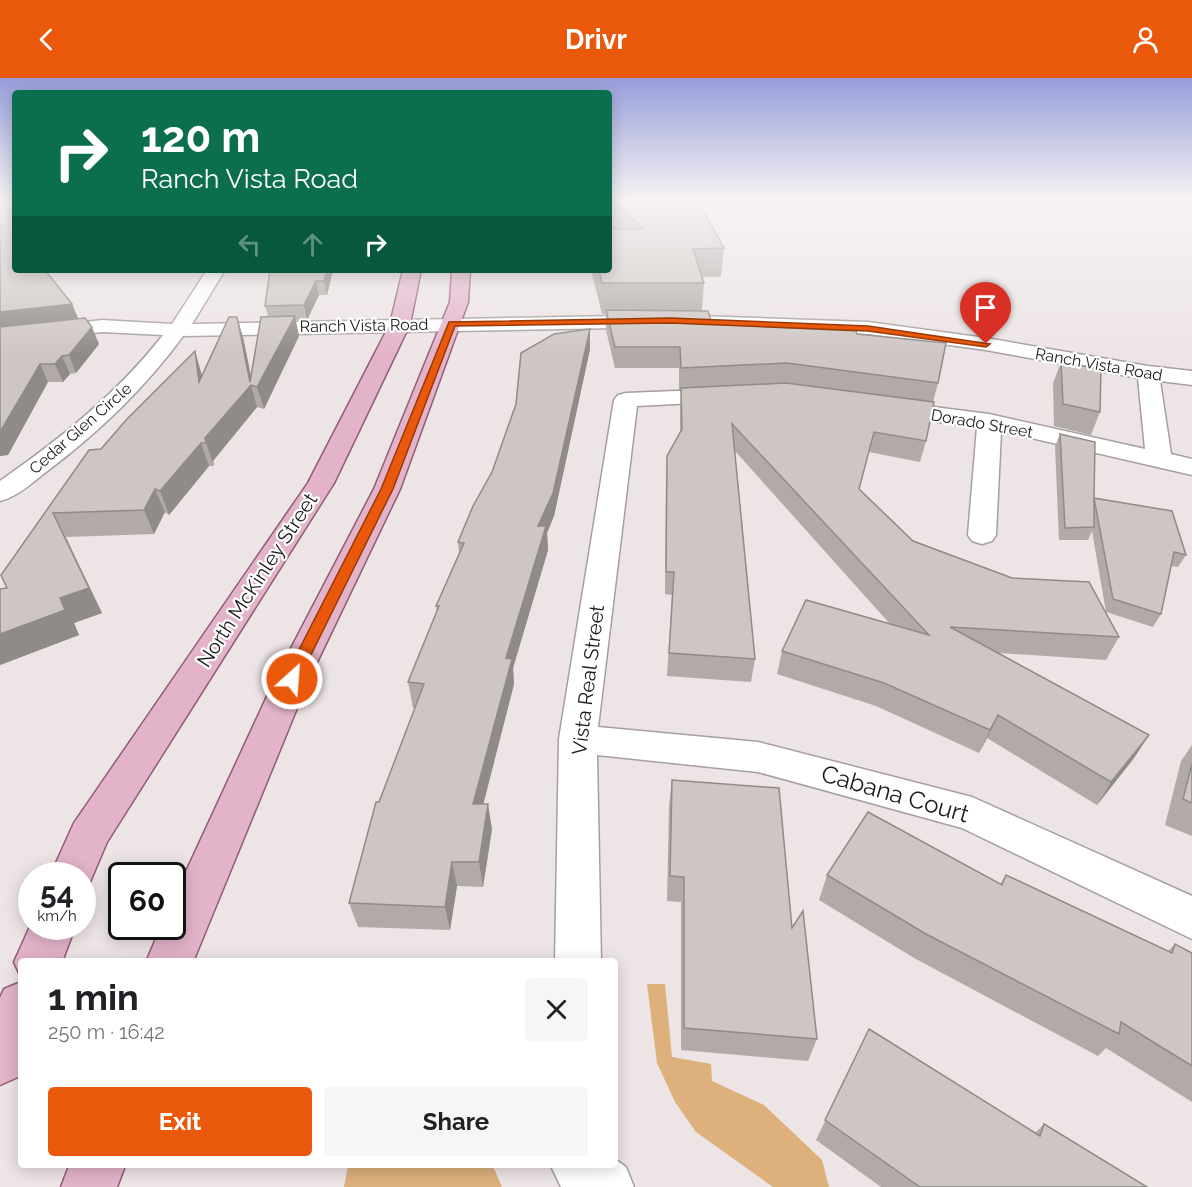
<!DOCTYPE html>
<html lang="en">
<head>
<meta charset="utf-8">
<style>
	:root { --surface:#fff; --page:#f6f6f6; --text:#202124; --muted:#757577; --accent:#ea580c }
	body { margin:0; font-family:Raleway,sans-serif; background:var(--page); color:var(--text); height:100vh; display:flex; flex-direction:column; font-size:22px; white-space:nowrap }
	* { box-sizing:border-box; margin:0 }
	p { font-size:20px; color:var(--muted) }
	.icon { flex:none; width:33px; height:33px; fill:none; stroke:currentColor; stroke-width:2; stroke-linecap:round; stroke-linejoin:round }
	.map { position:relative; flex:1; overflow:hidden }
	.details { position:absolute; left:18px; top:880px; width:600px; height:210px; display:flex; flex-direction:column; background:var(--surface); border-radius:6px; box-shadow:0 3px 15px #0003 }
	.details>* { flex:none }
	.top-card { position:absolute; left:12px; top:12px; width:600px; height:183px; border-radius:6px; box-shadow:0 3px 15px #0003; background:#0b6e4f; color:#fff; overflow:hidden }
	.speed { position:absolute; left:18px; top:784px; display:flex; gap:12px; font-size:30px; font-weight:700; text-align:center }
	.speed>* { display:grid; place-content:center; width:78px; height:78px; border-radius:50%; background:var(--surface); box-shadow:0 3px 15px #0003; line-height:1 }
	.speed small { font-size:15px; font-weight:400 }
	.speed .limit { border:3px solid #111; border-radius:9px; background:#fff; color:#111 }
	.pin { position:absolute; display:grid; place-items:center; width:51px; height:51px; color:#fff; margin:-62px -26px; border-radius:50% 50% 50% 0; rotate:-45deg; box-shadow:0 0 6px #0007 }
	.pin .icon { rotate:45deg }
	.me { position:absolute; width:66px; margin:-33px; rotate:26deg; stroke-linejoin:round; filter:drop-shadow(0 0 4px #0008) }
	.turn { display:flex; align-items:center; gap:21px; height:126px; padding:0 30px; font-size:27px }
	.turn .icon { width:78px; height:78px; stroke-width:2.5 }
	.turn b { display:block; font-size:42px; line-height:51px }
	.lanes { display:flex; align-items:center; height:57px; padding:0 30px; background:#0003; justify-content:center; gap:30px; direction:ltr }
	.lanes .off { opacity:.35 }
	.round { display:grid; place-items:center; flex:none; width:63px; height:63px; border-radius:6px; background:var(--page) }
	.headline { display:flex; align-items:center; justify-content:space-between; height:102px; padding:0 30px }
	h1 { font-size:36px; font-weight:700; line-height:45px }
	.button { display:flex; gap:12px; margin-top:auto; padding:12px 30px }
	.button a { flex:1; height:69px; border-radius:6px; background:var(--accent); color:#fff; font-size:24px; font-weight:700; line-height:69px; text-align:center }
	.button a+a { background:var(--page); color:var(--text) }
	header { display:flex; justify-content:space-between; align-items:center; height:78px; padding:0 30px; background:var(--accent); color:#fff; font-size:27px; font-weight:700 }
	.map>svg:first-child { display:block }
	.green { fill:#deb07c }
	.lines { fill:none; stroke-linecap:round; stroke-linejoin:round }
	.street-casing { stroke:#a79f9f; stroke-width:3 }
	.primary-casing { stroke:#915c75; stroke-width:3 }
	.street { fill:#fff; fill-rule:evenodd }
	.primary { fill:#e3b3ca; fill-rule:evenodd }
	.wall { fill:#b1aaa8 }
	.shaded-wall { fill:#908b88 }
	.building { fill:#cec6c3; stroke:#908b88; stroke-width:1.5 }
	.route { fill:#ea580c; stroke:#983908; stroke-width:1.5 }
	.labels { text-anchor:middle; stroke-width:4.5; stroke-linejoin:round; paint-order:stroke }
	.far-street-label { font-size:16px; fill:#1c1919; stroke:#fff }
	.street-label { font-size:20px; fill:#1c1919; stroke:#fff }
	.near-street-label { font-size:24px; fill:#1c1919; stroke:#fff }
</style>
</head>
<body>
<header><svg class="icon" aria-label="back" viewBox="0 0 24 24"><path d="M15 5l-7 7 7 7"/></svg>Drivr<svg class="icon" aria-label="person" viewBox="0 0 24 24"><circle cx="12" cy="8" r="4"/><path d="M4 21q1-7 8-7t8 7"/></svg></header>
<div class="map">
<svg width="1192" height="1109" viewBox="0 0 1192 1109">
	<rect width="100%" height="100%" fill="#ede4e5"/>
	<g class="green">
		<path d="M647,906h18l7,73 39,7 1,17 52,24 58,55 7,27h-56l-77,-55 -21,-30 -18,-39z"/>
		<path d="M348,1088h145l9,21h-158z"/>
	</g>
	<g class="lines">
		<g class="street-casing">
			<g id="street">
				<path d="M207,192h18l-33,54 478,-9 198,7 118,16 162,28 44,5v14l-32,-4 11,73 21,5v16l-191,-44 -5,104 -4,6 -10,3 -10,-3 -4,-6 9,-108 -90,-12 -8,-2 -4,-5 4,-5 8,-2 102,13 156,35 -7,-71 -152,-28 -118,-16 -198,-7 -487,9c-38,52 -85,97 -137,136 -14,11 -29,25 -46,29v-20c60,-42 118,-88 163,-146l-61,-3 -102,12v-12l102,-12 70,4z"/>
				<path d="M725,311l8,2 3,5 -3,5 -96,5 -39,321 160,15 214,55 220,99v43l-230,-111 -204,-56 -161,-17 4,207h-46l4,-223 55,-339 4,-5 8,-2z"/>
				<path d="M615,1081l11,8 8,20h-73l-10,-21h64z"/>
			</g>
		</g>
		<g class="primary-casing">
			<g id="primary">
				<path d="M403,192h18l-11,54 -76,159 -227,359 -20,47 -5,2v-15h-32l24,-53 234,-340 82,-159z"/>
				<path d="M452,192h18l-2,32 -68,187 -91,190 -116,283h-47l15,-35h11v-25l103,-223 99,-190 76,-187z"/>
				<path d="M32,844v5h43l-13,35h-41v15l-7,-15z"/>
				<path d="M21,904v88l-3,7 -18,8v-87l4,-9z"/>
				<path d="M69,1088h56l-8,21h-56z"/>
			</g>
		</g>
		<use href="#street" class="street"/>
		<use href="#primary" class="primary"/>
	</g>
	<g class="wall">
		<path d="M0,122l15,70 64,49 20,25 -23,29 -6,1 -7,8h-15l-40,73 -8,1z"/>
		<path d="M609,122h88l27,48 -3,29h-19l2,6 -2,28 10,13 145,10 81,49 -5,19 -7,39 -6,21 -51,-10 -10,37 54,52 206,96 -13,23 -107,-7 150,82 -15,23 -37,47 -110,-67 -8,15 -103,-47 -99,-32 5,-23 108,-27 -155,-173 20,208 -4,23 -84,-6 5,-81 -7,-1 1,-116 1,-22 13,-24v-24l1,-18h-2v-22h-64l-9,-38v-16h-4l-11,-44h18l4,-41 -4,-3z"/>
		<path d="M270,192h63l-6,25h-8l-12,25h-12l4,16 -35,73 -7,-2 -44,54 1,5h-5l-40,49 -4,-3 -11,22 -88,3 36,76 -28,10 5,12 -79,30v-76l7,-1 82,-138 12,-1 100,-77 1,3 41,-38 8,41 17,-62 -3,-10z"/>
		<path d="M590,271l-36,167 -7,17 1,17 -35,118 1,16 -31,120 9,25 -9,58 -26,-1 -7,44 -92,-3 -9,-24 30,-101 36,-94h-2l-5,-26 29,-70 -1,-6 23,-53 -1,-11 34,-70z"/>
		<path d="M1061,284l39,50 -9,23 -37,-9 -1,-43z"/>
		<path d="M1060,356l34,64 92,57 -8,12 -7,-1 -10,48 -8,13 -47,-15 -14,-81 -4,9h-29l-4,-94z"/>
		<path d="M1192,667v91l-27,-11 16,-64z"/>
		<path d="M672,702l120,148 25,111 -9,22 -127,-11v-148l-14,-1 2,-95z"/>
		<path d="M827,797l173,9 6,-9 162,76 7,-7 17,9v149l-86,-54 -8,8 -184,-98 -95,-58z"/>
		<path d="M869,951l166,104 9,-9 103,63h-266l-65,-47z"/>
	</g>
	<g class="shaded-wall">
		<path d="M327,192h6l-6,25 -3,-14z"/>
		<path d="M316,203l3,14 -12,25 -3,-15z"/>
		<path d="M72,226l7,16 -79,10v-18z"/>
		<path d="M295,238l4,20 -35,73 -7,-22z"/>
		<path d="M237,239l6,20 10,49 -2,-1z"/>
		<path d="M92,249l7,17 -23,29 -7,-18z"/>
		<path d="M590,251v20l-36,167 -7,17 1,17 -35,118 1,16 -37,145 -4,-25 33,-146 32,-132z"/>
		<path d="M195,273l6,21 5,32 -7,-22z"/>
		<path d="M62,278l8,18 -7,8 -8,-18z"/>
		<path d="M40,286l8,18 -40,73 -8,1v-24z"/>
		<path d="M251,307l6,22 -44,54 1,5 -8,-23 -1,-5z"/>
		<path d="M201,365l8,23 -40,49 -9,-24z"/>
		<path d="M155,411l10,23 -11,22 -10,-24z"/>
		<path d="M53,435l49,100 -28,10 5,12 -79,30v-31l60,-36z"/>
		<path d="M998,637l-11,23 -8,15 11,-23z"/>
		<path d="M1149,657l-15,23 -37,47 14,-23z"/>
		<path d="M488,726l4,25 -9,58 -4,-25z"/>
		<path d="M452,784l5,24 -7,44 -5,-23z"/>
	</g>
	<g class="building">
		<path d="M0,122h15v70h30l27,34 -72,8z"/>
		<path d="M610,122h87l27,48 -31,1 11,34h-102l-3,-13h10v-41h35z"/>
		<path d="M270,192h57l-3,11h-8l-12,24 -39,1z"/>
		<path d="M606,232l102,1 4,13 144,7 1,3 89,9 -8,40 -151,-20 -106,5 -1,-21h-65z"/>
		<path d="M295,238l-38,71 -6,-2 -46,53 1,5h-5l-41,48 -5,-2 -11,21 -91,3 36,75 -29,10 5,12 -65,24v-45l7,-1 -6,-13 88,-125 12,-1 26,-30 68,-68 4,31 30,-65h8l13,65 11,-65z"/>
		<path d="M85,240l7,9 -23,28 -7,1 -7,8h-15l-40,68v-105z"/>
		<path d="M590,251l-37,164 -15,33h8l-40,132 6,1 -39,145h15l-9,58h-27l-7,45 -96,-4 27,-101h3l45,-118 -16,-2 31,-76h-3l28,-63 -6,-1 15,-36 19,-34 24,-68 5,-51 33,-19z"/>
		<path d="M1061,284l40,7 -1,43 -37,-8z"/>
		<path d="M786,305l148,19 -8,39 -52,-9 -15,57 54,52 99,37 77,4 30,55 -169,-10 199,108 -38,47 -113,-67 -8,15 -106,-47 -102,-32 24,-51 123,35 -197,-211 23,235 -86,-6 5,-81h-8l1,-116 15,-27 -1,-41z"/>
		<path d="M1060,356l35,8 -1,56 78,13 14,44 -12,-3 -13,62 -48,-15 -19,-101v29l-29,1z"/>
		<path d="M1192,686v39l-9,-4z"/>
		<path d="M672,702l107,8 13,140 11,-17 14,128 -133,-11v-151l-14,-1z"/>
		<path d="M868,734l134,73 4,-10 166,78 3,-9 17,9v113l-71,-44 -2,12 -193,-100 -99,-59z"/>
		<path d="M869,951l171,107 4,-12 103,63h-227l-95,-67z"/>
	</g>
	<linearGradient id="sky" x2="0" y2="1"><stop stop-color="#979eda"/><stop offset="0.44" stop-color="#f7f3f3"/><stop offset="1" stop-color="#f7f3f3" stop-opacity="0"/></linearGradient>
	<rect width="1192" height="277" fill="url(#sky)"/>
	<path class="route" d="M670,240l198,8 122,18 -4,3 -118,-16 -198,-8 -215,3 -62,163 -94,190 -7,5 -6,-1 -2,-4 97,-190 68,-167z"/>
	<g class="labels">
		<g class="far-street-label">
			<text transform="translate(364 247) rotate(-1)" y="6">Ranch Vista Road</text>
			<text transform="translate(1099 286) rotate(10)" y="6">Ranch Vista Road</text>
			<text transform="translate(982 345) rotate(10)" y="6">Dorado Street</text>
			<text transform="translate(80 350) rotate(-41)" y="6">Cedar Glen Circle</text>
		</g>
		<g class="street-label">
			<text transform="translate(257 502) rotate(-57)" y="7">North McKinley Street</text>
			<text transform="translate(588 602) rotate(-83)" y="7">Vista Real Street</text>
		</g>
		<g class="near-street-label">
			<text transform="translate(895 716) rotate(16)" y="8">Cabana Court</text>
		</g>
	</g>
</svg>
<div class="speed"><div>54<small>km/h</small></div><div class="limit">60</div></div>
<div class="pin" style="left:986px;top:266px;background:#d93025"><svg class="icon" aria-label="arrive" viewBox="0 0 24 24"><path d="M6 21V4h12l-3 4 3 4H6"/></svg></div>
<svg class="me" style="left:292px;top:601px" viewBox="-20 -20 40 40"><circle r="17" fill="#ea580c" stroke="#fff" stroke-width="3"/><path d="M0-11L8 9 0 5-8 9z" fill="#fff"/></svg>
<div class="top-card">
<div class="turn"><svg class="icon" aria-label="right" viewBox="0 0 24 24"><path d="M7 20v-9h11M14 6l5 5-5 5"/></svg><div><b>120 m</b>Ranch Vista Road</div></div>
<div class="lanes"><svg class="icon off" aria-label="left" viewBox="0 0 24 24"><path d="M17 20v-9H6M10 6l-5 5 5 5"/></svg><svg class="icon off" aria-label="ahead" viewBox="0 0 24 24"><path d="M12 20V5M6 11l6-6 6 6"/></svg><svg class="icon" aria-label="right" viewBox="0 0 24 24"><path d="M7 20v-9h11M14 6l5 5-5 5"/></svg></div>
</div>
<section class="details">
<div class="headline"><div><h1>1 min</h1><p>250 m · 16:42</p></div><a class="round"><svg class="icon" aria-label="close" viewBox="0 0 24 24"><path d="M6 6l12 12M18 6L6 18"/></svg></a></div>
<div class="button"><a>Exit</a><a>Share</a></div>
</section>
</div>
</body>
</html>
